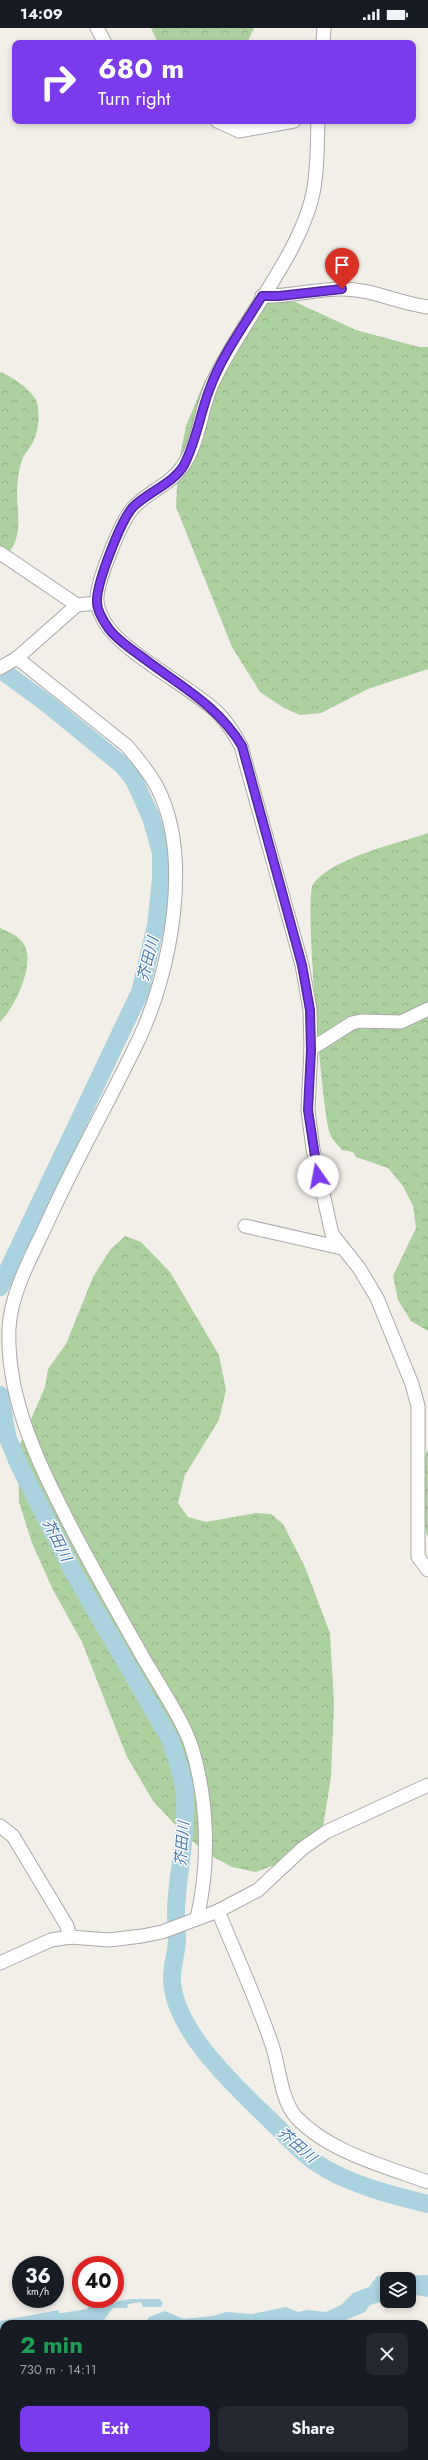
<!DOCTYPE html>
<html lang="en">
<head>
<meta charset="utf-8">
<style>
	:root { --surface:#171b24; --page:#242831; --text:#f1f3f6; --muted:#9ea1a6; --accent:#7c3aed }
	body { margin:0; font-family:Jost,"Noto Sans JP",sans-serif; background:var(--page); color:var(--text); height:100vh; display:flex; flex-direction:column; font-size:15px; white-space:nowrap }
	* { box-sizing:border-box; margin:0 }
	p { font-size:13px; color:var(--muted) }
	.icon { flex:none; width:22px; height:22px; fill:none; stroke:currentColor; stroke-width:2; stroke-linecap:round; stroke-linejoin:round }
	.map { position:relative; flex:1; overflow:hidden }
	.drawer { position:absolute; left:0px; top:2292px; width:428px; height:140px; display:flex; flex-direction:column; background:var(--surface); border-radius:12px 12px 0 0; box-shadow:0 2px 6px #0003 }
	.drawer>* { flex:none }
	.guide { position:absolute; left:12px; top:12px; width:404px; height:84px; border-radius:8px; box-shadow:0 2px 6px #0003; background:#7c3aed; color:#fff; overflow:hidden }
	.buttons { position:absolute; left:380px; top:2244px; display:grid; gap:8px }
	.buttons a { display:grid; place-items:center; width:36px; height:36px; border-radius:8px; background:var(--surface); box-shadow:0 2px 6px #0003; font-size:20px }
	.speed { position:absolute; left:12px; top:2228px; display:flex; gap:8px; font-size:20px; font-weight:700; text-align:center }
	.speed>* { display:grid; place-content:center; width:52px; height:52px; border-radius:50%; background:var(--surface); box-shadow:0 2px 6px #0003; line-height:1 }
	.speed small { font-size:10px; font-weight:400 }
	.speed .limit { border:6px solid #d22; background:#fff; color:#111 }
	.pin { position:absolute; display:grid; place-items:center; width:34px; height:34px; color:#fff; margin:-41px -17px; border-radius:50% 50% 50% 0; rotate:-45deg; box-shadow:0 0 4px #0007 }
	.pin .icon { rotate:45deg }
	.me { position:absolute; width:44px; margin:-22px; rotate:348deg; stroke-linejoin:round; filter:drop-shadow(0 0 3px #0008) }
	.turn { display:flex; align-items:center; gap:14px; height:84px; padding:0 20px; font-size:18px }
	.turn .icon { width:52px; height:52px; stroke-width:2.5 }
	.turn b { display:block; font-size:28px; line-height:34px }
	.round { display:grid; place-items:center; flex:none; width:42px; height:42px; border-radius:8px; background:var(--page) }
	.head { display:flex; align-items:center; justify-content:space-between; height:68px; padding:0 20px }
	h1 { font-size:24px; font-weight:700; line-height:30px; color:#1e9e55 }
	.button { display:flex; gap:8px; margin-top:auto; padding:8px 20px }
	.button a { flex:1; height:46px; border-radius:8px; background:var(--accent); color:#fff; font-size:16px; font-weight:700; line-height:46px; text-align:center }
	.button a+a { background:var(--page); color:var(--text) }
	.status { display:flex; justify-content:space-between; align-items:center; height:28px; padding:0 20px; background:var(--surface); direction:ltr }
	.status svg { height:11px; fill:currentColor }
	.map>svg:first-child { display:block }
	.forest { fill:url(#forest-crowns) }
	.water { fill:#aad3df }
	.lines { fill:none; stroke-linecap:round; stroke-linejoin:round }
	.river { stroke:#aad3df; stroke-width:18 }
	.minor-casing { stroke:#a9a9a9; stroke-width:15 }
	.major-casing { stroke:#a06b00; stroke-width:18 }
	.minor { stroke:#fff; stroke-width:13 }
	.major { stroke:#fcd6a4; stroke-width:16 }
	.route-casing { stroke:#51269a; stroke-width:10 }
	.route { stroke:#7c3aed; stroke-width:7 }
	.labels { text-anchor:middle; stroke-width:3; stroke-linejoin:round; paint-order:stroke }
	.water-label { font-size:15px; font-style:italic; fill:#4a7aab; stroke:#fff }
</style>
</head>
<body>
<div class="status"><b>14:09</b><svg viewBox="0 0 49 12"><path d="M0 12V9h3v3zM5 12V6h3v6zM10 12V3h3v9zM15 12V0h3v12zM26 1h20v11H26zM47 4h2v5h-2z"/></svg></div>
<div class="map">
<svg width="428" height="2432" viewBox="0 0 428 2432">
	<defs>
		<pattern id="forest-crowns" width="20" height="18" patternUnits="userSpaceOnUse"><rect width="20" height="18" fill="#add19e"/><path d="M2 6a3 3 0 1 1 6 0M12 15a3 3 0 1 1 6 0" fill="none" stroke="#95b388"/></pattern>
	</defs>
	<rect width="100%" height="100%" fill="#f2efe9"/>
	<g class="forest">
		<path d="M151,0h103l-7,15h-89z"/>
		<path d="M289,271l67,31 63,17h9v322l-60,20 -47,24 -21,2 -16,-7 -24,-16 -28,-45 -56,-140 2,-41 8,-40 19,-46 29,-42 29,-35z"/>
		<path d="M0,344c12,4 30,17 36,28 4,9 3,28 -1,37 -2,8 -9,14 -12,21 -3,6 -4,15 -5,21 -5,33 12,56 -18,83z"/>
		<path d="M428,805v498l-17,-10 -13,-21 -5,-24 23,-48 -3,-22 -10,-20 -15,-18 -32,-11 -3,-5 -11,-2c-5,-6 -11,-11 -13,-19 -7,-24 -25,-234 -16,-247 20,-27 84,-40 115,-51z"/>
		<path d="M0,900c8,4 18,7 23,15 14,18 -8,65 -23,79z"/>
		<path d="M125,1208l16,6 29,30 49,83 7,35 -7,30 -34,55 -7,28 10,14 18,5 50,-9 15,1 12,10 22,43 25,66 4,71 -3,73 -10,62 -20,16 -45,17 -24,-5 -26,-14 -22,-19 -31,-33 -26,-44 -45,-115 -29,-52 -21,-47 -13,-41 -1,-53 27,-62 3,-18 18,-25 27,-67 17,-27z"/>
		<path d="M428,1422v88c-8,-28 -15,-62 0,-88z"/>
	</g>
	<g class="water">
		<path d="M428,2247v22l-19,-3v-15h-22v21l-17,5 -5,7 -29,12h-191l4,-7 16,-6 19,8 28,-3 14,-4 26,2 34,-7 12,5 10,-2 18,2 15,-7 12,-12 16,-6 8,-11z"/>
		<path d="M131,2271h29l3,4 -2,4h-18l-2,-5 -13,2 -1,4h-14l-9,12 -9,4h-91v12h-4v-15l59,-11v3h3l25,-4 1,-2z"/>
	</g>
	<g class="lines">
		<g class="river">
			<path d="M0,641l45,33 77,63 12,15 17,37 10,36v26l-5,46 -16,67 -140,295"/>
			<path d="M0,1367l7,41 12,29 56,110 95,164c6,18 13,36 15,56 2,38 -7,76 -9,114 0,10 1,20 1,30 0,14 -6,27 -5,42 3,51 64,106 99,140 15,14 27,29 44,41 32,22 76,33 113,42"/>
		</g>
		<g class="minor-casing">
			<g id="minor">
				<path d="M97,0l8,15"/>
				<path d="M323,15l1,-15"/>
				<path d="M217,93l22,10 55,-10"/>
				<path d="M318,93c-1,24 0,48 -5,72 -13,62 -72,129 -100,189 -13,27 -13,61 -31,85 -12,18 -35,25 -49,41 -12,13 -38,77 -36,94 0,5 3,11 5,15 13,32 88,69 115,95 10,10 17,21 24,34l61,219 8,45 1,39 -3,61 5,39 19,85 27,34 18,30 35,86 6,22v151l10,13"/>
				<path d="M262,268c27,1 53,-7 79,-7 31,0 57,14 87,18"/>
				<path d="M0,525l77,52 20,-2"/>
				<path d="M17,630l110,88c11,13 22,26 30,41 36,69 14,184 -18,252 -29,61 -63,120 -91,182 -15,33 -37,70 -39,107 -3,71 30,136 61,197 24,46 49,90 74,134 14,24 40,63 48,89 16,53 18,116 5,170"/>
				<path d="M0,640l17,-10 60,-53"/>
				<path d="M311,1021l41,-26 9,-2 40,1 27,-13"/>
				<path d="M245,1198l97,22"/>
				<path d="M0,1798l13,10 54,90 3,11"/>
				<path d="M218,1883c18,44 39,89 54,134 8,23 8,53 24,72 33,35 88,49 132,65"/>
				<path d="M0,1935l51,-23 19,-3 39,3 33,-4 20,-4 56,-21 40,-21 45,-42 23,-16 102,-47"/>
			</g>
		</g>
		<g class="major-casing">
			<g id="major">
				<path d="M424,2326h4"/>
				<path d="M0,2374l4,-1"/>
			</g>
		</g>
		<use href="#minor" class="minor"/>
		<use href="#major" class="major"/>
	</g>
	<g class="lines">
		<g class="route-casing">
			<path id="route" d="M318,1148l-10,-66 3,-60 -1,-40 -8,-45 -60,-219c-24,-40 -60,-59 -96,-86 -12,-9 -28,-19 -37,-31 -5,-7 -12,-18 -12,-27 -1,-18 24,-82 36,-95 15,-15 41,-24 51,-42 13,-25 16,-52 26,-77 12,-33 34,-62 52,-92h17l63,-7"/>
		</g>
		<use href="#route" class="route"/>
	</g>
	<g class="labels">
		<g class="water-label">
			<text transform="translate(148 931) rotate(-76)" y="5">芥田川</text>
			<text transform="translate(57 1512) rotate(63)" y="5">芥田川</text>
			<text transform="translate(182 1816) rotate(-86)" y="5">芥田川</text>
			<text transform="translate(297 2117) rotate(40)" y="5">芥田川</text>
		</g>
	</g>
</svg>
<div class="buttons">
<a><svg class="icon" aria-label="layers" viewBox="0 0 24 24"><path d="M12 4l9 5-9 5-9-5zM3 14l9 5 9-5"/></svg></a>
</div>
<div class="speed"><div>36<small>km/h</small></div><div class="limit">40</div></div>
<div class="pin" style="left:342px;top:261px;background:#d93025"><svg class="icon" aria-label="arrive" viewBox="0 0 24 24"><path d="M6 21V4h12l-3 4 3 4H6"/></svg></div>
<svg class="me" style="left:318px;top:1148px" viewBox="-20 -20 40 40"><circle r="19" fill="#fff"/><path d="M0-13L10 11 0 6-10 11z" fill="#7c3aed"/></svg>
<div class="guide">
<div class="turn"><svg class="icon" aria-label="right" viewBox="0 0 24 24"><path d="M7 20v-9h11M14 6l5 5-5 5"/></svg><div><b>680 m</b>Turn right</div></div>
</div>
<section class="drawer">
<div class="head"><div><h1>2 min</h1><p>730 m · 14:11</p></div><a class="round"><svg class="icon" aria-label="close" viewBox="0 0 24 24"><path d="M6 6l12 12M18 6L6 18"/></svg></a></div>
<div class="button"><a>Exit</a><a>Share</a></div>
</section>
</div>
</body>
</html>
